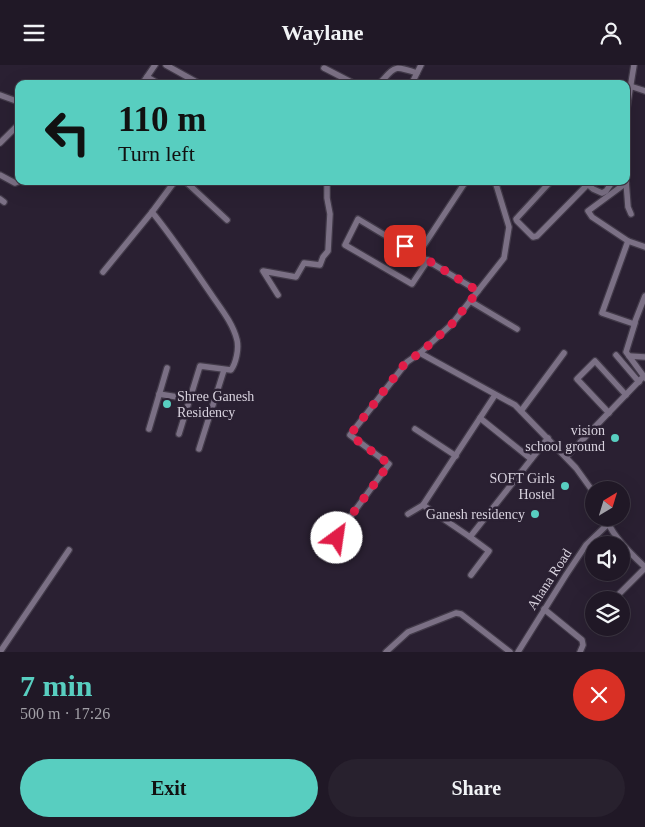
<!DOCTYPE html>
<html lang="en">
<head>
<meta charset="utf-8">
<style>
	:root { --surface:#201826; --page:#28212e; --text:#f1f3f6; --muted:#a2a0a7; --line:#3d3743; --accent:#58cec0 }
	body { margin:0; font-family:Georgia,serif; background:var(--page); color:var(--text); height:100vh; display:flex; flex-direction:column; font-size:19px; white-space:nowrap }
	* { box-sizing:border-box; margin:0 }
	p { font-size:16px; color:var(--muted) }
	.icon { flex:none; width:28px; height:28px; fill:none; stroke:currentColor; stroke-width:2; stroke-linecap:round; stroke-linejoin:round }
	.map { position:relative; height:587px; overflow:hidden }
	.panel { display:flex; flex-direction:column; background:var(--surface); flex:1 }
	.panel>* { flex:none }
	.hud { position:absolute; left:15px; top:15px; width:615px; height:105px; border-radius:10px; box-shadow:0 5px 20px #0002,0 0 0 1px var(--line); background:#58cec0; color:#111; overflow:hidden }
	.needle { width:32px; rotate:38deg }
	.controls { position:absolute; left:585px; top:416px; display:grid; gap:10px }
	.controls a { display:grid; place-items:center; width:45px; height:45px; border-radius:50%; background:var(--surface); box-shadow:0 5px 20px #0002,0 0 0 1px var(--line); font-size:25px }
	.pin { position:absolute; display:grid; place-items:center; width:42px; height:42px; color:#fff; margin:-21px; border-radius:10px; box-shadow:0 2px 8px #0006 }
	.me { position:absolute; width:55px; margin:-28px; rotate:31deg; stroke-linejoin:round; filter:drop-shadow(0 0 4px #0008) }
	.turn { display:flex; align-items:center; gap:18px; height:105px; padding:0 20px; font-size:22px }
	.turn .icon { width:65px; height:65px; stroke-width:2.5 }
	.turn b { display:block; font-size:35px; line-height:42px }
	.round { display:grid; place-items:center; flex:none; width:52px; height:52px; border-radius:26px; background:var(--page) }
	.overview { display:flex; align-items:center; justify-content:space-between; height:85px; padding:0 20px }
	h1 { font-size:30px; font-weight:800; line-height:38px; color:var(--accent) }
	.action { display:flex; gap:10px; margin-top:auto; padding:10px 20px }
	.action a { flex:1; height:58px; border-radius:30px; background:var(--accent); color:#111; font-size:20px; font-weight:800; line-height:58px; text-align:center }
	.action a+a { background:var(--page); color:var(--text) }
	header { display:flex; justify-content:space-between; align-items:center; height:65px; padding:0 20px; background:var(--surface); font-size:22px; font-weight:800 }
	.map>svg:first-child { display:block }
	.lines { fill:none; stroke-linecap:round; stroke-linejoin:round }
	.minor-casing { stroke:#423a49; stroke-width:8 }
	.minor { stroke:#7b7085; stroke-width:5.5 }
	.route { stroke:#e11d48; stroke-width:9; stroke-dasharray:0 16.2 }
	.poi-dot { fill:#58cec0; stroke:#2a2032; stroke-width:2 }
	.labels { text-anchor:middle; stroke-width:5; stroke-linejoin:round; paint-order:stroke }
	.poi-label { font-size:14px; fill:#d8d2de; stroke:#2a2032; text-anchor:end }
	.street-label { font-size:14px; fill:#d8d2de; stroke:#2a2032 }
</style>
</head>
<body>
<header><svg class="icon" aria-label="menu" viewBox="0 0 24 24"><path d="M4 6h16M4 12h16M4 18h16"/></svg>Waylane<svg class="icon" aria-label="person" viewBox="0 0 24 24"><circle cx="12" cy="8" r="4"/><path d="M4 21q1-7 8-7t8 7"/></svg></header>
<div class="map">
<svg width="645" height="587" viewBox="0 0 645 587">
	<rect width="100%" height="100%" fill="#2a2032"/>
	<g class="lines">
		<g class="minor-casing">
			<g id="minor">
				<path d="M166,0l34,19"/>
				<path d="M324,3l31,16"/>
				<path d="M147,12l12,7"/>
				<path d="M142,19l13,-19"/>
				<path d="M379,19c17,-18 14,-19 38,-11"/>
				<path d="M416,19l-3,-3 8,-16"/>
				<path d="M630,21l15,5"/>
				<path d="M0,30l19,7"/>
				<path d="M626,49l8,-49"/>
				<path d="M0,78l19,-19"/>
				<path d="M0,110l15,8 5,-2"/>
				<path d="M175,116l-23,31c22,27 41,56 61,85 9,13 20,27 24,43 2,9 -1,23 -6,30l-31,-4 -21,68"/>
				<path d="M185,116l42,39"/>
				<path d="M551,116l-35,38 1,2 16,16 4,-1 51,-52"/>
				<path d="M626,116l2,26 3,7"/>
				<path d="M586,118l7,6 9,4 4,-2 7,-10"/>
				<path d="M626,118l-38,28 4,6 36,24"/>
				<path d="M0,134l4,3"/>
				<path d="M424,180l42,-64"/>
				<path d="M645,182l-17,-6 -26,72 32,11 11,-28"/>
				<path d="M428,195l-16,24 -67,-39 13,-26 120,72"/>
				<path d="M103,207l49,-60"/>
				<path d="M278,230l-15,-24 33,6 8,-14 16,2 3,-8 5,-6 2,-37 -3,-16v-17"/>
				<path d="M470,236l47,28"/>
				<path d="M635,258l-9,29 19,26"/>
				<path d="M420,288l95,52 61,63 18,25"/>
				<path d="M616,290l23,27"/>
				<path d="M629,291l16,1"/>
				<path d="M159,329l31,5"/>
				<path d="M521,346l43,-58"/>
				<path d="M609,348l-32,-34 18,-18 31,34"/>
				<path d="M480,353l51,41"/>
				<path d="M149,364l18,-61"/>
				<path d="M415,364l41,27"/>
				<path d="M199,384l25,-79"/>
				<path d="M566,392l75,-78"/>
				<path d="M423,440l47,32"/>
				<path d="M408,449l15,-9 72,-110"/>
				<path d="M606,452c4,17 26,38 39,50"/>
				<path d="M346,483l-10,-11 1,-2 52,-71 -39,-29 57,-73 13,-9 32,-29 52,-66 5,-31 -14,-46"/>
				<path d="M471,510l18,-24 -19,-14 78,-99"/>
				<path d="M613,535l32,-32"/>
				<path d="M544,544l38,31 1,5 -3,7"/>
				<path d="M0,587l69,-102"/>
				<path d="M386,587l22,-20 48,-19 5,1 49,38"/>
				<path d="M518,587l48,-77 20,-30 22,-21"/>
			</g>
		</g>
		<use href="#minor" class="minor"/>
	</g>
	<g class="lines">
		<path class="route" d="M337,473v-3l52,-71 -39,-29 56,-73 14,-9 32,-29 26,-33 -73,-45"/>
	</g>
	<g class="poi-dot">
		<circle cx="167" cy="339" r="5"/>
		<circle cx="615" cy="373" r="5"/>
		<circle cx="565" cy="421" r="5"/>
		<circle cx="535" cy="449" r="5"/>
	</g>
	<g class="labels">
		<g class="poi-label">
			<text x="177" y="336" text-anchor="start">Shree Ganesh<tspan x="177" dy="16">Residency</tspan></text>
			<text x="605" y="370">vision<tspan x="605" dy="16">school ground</tspan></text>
			<text x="555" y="418">SOFT Girls<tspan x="555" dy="16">Hostel</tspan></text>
			<text x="525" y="454">Ganesh residency</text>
		</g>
		<g class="street-label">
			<text transform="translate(549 514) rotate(-57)" y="5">Ahana Road</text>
		</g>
	</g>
</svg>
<div class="controls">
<a><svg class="needle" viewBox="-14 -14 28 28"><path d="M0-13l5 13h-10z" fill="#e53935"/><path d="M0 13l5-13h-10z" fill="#a2a0a7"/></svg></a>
<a><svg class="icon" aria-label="sound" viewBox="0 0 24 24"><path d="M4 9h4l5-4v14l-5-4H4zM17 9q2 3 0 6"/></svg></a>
<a><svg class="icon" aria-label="layers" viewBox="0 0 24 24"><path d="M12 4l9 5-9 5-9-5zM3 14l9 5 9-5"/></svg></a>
</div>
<div class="pin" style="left:405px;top:181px;background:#d93025"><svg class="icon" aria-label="arrive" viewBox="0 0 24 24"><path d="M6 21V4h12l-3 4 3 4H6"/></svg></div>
<svg class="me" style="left:337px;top:473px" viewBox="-20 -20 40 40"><circle r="19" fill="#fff"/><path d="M0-13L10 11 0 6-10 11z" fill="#e11d48"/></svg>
<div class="hud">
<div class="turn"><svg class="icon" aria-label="left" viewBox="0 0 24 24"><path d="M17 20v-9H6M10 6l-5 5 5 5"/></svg><div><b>110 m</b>Turn left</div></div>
</div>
</div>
<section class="panel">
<div class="overview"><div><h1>7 min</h1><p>500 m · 17:26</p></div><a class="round" style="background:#d93025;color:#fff"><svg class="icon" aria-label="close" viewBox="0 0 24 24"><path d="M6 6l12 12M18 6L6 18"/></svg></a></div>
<div class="action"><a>Exit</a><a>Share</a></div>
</section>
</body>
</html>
